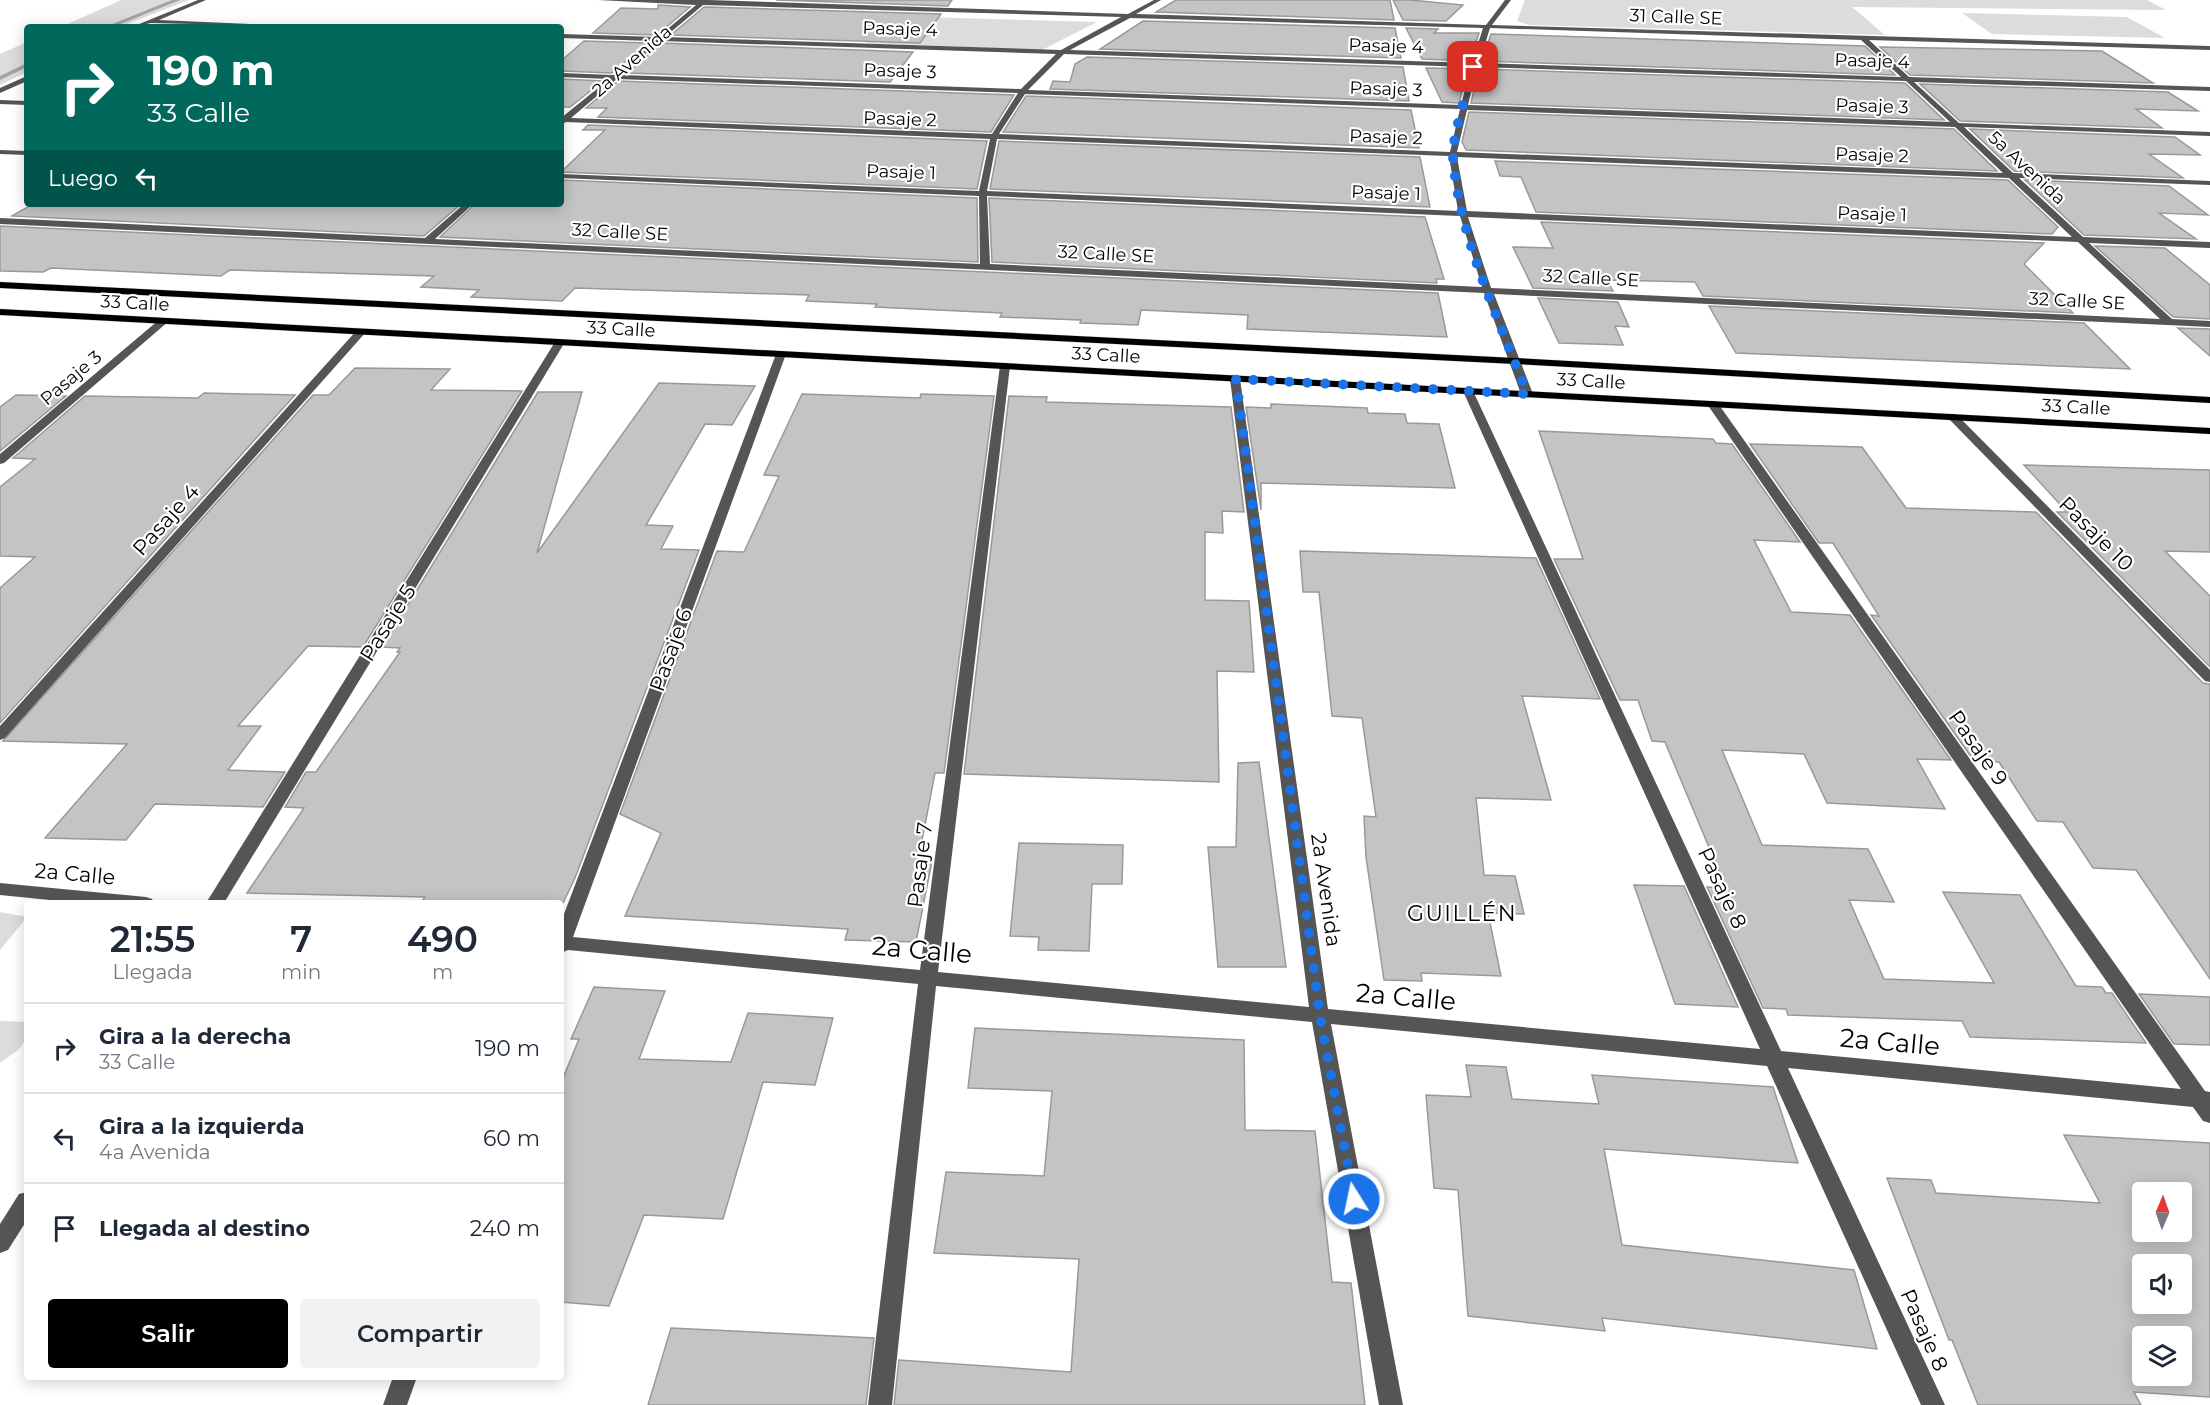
<!DOCTYPE html>
<html lang="es">
<head>
<meta charset="utf-8">
<style>
	:root { --surface:#fff; --page:#f2f2f3; --text:#1f2937; --muted:#747a83; --line:#e0e1e3; --accent:#000 }
	body { margin:0; font-family:Montserrat,sans-serif; background:var(--page); color:var(--text); height:100vh; display:flex; flex-direction:column; font-size:22px; white-space:nowrap }
	* { box-sizing:border-box; margin:0 }
	p { font-size:20px; color:var(--muted) }
	.icon { flex:none; width:33px; height:33px; fill:none; stroke:currentColor; stroke-width:2; stroke-linecap:round; stroke-linejoin:round }
	.map { position:relative; flex:1; overflow:hidden }
	.drawer { position:absolute; left:24px; top:900px; width:540px; height:480px; display:flex; flex-direction:column; background:var(--surface); border-radius:6px; box-shadow:0 3px 15px #0003 }
	.drawer>* { flex:none }
	.banner { position:absolute; left:24px; top:24px; width:540px; height:183px; border-radius:6px; box-shadow:0 3px 15px #0003; background:#00695c; color:#fff; overflow:hidden }
	.needle { width:39px; rotate:2deg }
	.buttons { position:absolute; left:2132px; top:1182px; display:grid; gap:12px }
	.buttons a { display:grid; place-items:center; width:60px; height:60px; border-radius:6px; background:var(--surface); box-shadow:0 3px 15px #0003; font-size:30px }
	.pin { position:absolute; display:grid; place-items:center; width:51px; height:51px; color:#fff; margin:-26px; border-radius:12px; box-shadow:0 3px 9px #0006 }
	.me { position:absolute; width:66px; margin:-33px; rotate:350deg; stroke-linejoin:round; filter:drop-shadow(0 0 4px #0008) }
	.turn { display:flex; align-items:center; gap:21px; height:126px; padding:0 24px; font-size:27px }
	.turn .icon { width:78px; height:78px; stroke-width:2.5 }
	.turn b { display:block; font-size:42px; line-height:51px }
	.then { display:flex; align-items:center; height:57px; padding:0 24px; background:#0003; gap:12px; font-size:22px }
	.eta { display:flex; justify-content:space-evenly; align-items:center; height:102px; text-align:center }
	.eta b { font-size:36px; font-weight:600; line-height:42px }
	.primary-button { display:flex; gap:12px; margin-top:auto; padding:12px 24px }
	.primary-button a { flex:1; height:69px; border-radius:6px; background:var(--accent); color:#fff; font-size:24px; font-weight:600; line-height:69px; text-align:center }
	.primary-button a+a { background:var(--page); color:var(--text) }
	ul { padding:0; list-style:none }
	li { display:flex; align-items:center; gap:18px; height:90px; padding:0 24px; border-top:2px solid var(--line) }
	li div { flex:1 }
	li b { display:block; font-size:22px }
	li em { font-style:normal }
	.map>svg:first-child { display:block }
	.green { fill:#dcdcdc }
	.lines { fill:none; stroke-linecap:round; stroke-linejoin:round }
	.stream { fill:#a3a3a3; fill-rule:evenodd }
	.building { fill:#c4c4c4; stroke:#999; stroke-width:1.5; fill-rule:evenodd }
	.major-casing { stroke:#dbdbdb; stroke-width:1 }
	.minor { fill:#555; fill-rule:evenodd }
	.major { fill:#000; fill-rule:evenodd }
	.route { stroke:#1a73e8; stroke-width:10; stroke-dasharray:0 18 }
	.labels { text-anchor:middle; stroke-width:4.5; stroke-linejoin:round; paint-order:stroke }
	.far-street-label { font-size:18px; fill:#000; stroke:#fff }
	.street-label { font-size:21px; fill:#000; stroke:#fff }
	.neighbourhood-label { font-size:22px; letter-spacing:1.5px; fill:#000; stroke:#fff }
	.near-street-label { font-size:26px; fill:#000; stroke:#fff }
</style>
</head>
<body>
<div class="map">
<svg width="2210" height="1405" viewBox="0 0 2210 1405">
	<rect width="100%" height="100%" fill="#fff"/>
	<g class="green">
		<path d="M121,0h68l-70,27h-58z"/>
		<path d="M1525,0h622l19,10 -314,-3 33,28 -356,-10 -12,-4z"/>
		<path d="M1962,13l165,4 38,21 -173,-4z"/>
		<path d="M890,16l207,6 -55,28 -176,-7z"/>
		<path d="M27,42v30l-27,13v-31z"/>
		<path d="M0,912l27,5 -27,33z"/>
		<path d="M0,1021l27,1c0,26 -8,27 -27,41z"/>
	</g>
	<g class="lines">
		<g class="stream">
			<path d="M172,0h8l-67,27h-8z"/>
			<path d="M27,63v4l-27,13v-4z"/>
		</g>
	</g>
	<g class="building">
		<path d="M776,0h176l-4,6z"/>
		<path d="M1176,0h214l4,20 -238,-8z"/>
		<path d="M1393,0h17l53,5 -17,16 -43,-1z"/>
		<path d="M658,5l32,2 -33,28 -64,-2 28,-25 37,1z"/>
		<path d="M704,7l237,7 -21,29 -249,-8z"/>
		<path d="M1143,21l252,7 6,30 -301,-9z"/>
		<path d="M1406,28l32,1 -4,4h45l-9,28 -48,-2z"/>
		<path d="M1491,34l374,12 30,29 -413,-14z"/>
		<path d="M584,41l63,2 -35,30 -51,-2v-10z"/>
		<path d="M662,43l251,9 -23,30 -263,-9z"/>
		<path d="M1880,47l222,4 51,32 -243,-8z"/>
		<path d="M1087,57l316,10 6,34 -359,-12 3,-8 17,1 5,-18z"/>
		<path d="M1426,68l42,1 -9,34 -17,-1z"/>
		<path d="M1479,69l426,14 39,37 -473,-17z"/>
		<path d="M561,79l42,2 -33,26h-9z"/>
		<path d="M618,81l396,14 -23,37 -393,-15 9,-9h-21z"/>
		<path d="M1920,84l248,8 30,19 -62,-2 26,19 -202,-7z"/>
		<path d="M1026,96l385,14 8,38 -416,-16z"/>
		<path d="M1469,112l485,17 43,42 -531,-21 -4,-8z"/>
		<path d="M588,125l399,16 -10,48 -416,-17 44,-42h-22z"/>
		<path d="M1970,129l205,8 25,18 -51,-1 34,24 -169,-7z"/>
		<path d="M999,141l421,16 10,50 -440,-18z"/>
		<path d="M1495,161l513,19 50,47 -6,7 -516,-22 -15,-35 -21,-1z"/>
		<path d="M561,180l416,18 1,64 -538,-25 35,-33h86z"/>
		<path d="M2025,180l144,6 39,29 -49,-2 37,26 -112,-4z"/>
		<path d="M989,198l436,19 19,62h-8l1,4 -445,-21z"/>
		<path d="M33,204h428l-37,32 -412,-20z"/>
		<path d="M1541,222l503,21 -20,21 49,49 -370,-17 -8,-14 -88,-2 6,11 -80,-3 -20,-41 40,1z"/>
		<path d="M0,226l1438,67 9,44 -200,-8 1,-14 -107,-5 -3,15 -58,-2 1,-3 -81,-3 2,-4 -127,-6 2,-3 -71,-3 3,-6 -234,-7 -13,13 -91,-4 8,-7 -58,-3 13,-11 -204,-6 -9,6 -170,-8 -8,4 -43,-1z"/>
		<path d="M2095,246l70,2 45,37v34l-37,-2z"/>
		<path d="M1538,298l80,4 11,25 -14,-1 8,19 -64,-2z"/>
		<path d="M1709,306l375,17 46,46 -394,-16z"/>
		<path d="M2178,328l32,1v27z"/>
		<path d="M355,368l95,1 -19,21 91,1 -159,256 -55,-1 -70,80h23l-33,44 57,2 -22,35 -108,-3 -29,36 -81,-2 82,-94 -124,-3 310,-346h16z"/>
		<path d="M659,383l96,3 -23,39 -27,-1 -59,101 27,1 -12,23 38,1 -124,328 -12,25h-142l4,-6 -178,-4 57,-85 -19,-1 21,-35h10l84,-120h-3l3,-4 -18,-1 156,-255h44l-45,161z"/>
		<path d="M204,393l91,2 -295,328v-135l35,-31 -35,-1v-69l35,-28 -22,-1 72,-62 113,2z"/>
		<path d="M802,394l118,4 1,-4 73,2 -50,377h-9l-17,88h14l-16,81 -71,-2 3,-11 -223,-13 36,-83 -41,-19 97,-263 27,1 35,-76 -15,-1z"/>
		<path d="M16,395l50,1 -66,55v-44z"/>
		<path d="M1009,396l38,1 -1,5 185,5 13,105 -22,-1 1,22 -18,-1v68l44,1 5,71 -37,-1 2,111 -255,-8z"/>
		<path d="M1271,404l96,4 1,5 37,1 2,9 32,1 16,64 -194,-5v27l-15,-103 25,1z"/>
		<path d="M1539,431l174,8 3,4 16,1 68,98 -46,-2 37,72 59,3 101,145 -34,-1 28,50 -118,-6 -23,-49 -82,-4 40,95 106,4 26,53 -45,-2 35,79 110,4 -51,-91 77,3 56,91 26,1 4,6h6l34,50 -176,-6 -8,-16 -174,-6 -2,-6 -23,-1 -56,-121 19,1 -61,-146 -13,-1 -14,-41h-18l-66,-141h29z"/>
		<path d="M1750,444l112,3 44,61 130,4 167,171 7,1v295l-74,-109 -43,-2 -30,-46 -26,-1 -38,-59 -25,-1 -103,-146 8,1 -46,-73h-14z"/>
		<path d="M2024,465l186,5v82l-45,-1 45,45v71l-153,-155h10z"/>
		<path d="M1300,551l236,7 64,141 -78,-3 29,104 -75,-2 8,77 31,1 9,38 -36,-1 13,63 -80,-3 1,8 -38,-1 -18,-123 -2,-41 12,1 -14,-99 -30,-2 -13,-124h-16z"/>
		<path d="M1259,762l27,205h-68l-10,-120h28l2,-84z"/>
		<path d="M1019,843l104,2 -1,39h-30l-3,67 -51,-1 1,-13 -29,-1z"/>
		<path d="M1634,885l50,1 54,121 -63,-3z"/>
		<path d="M594,987l71,4 -26,68 92,3 17,-49 85,5 -18,67 -52,-3 -40,137 -79,-4 -35,91 -48,-4v-219l18,-44h-8z"/>
		<path d="M2139,994l71,3v48l-36,-1z"/>
		<path d="M975,1028l269,12 1,90 70,1 17,151 19,1 14,122h-471l5,-45 172,12 8,-113 -145,-6 12,-81 98,4 8,-85 -84,-3z"/>
		<path d="M1466,1065l40,2 6,32 87,5 -7,-29 181,12 25,76 -194,-14 18,96 232,25 23,79 -275,-31 3,13 -137,-15 -10,-126 -24,-2 -8,-93 45,2z"/>
		<path d="M2064,1135l146,8v254l-76,-5 7,13h-163l-26,-65h-3l-62,-162 44,2 5,13 164,10zM2142,1192h39v40h-39zM2142,1264h39v40h-39zM2142,1336h39v40h-39z"/>
		<path d="M671,1328l203,10 -8,67h-218z"/>
	</g>
	<g class="lines">
		<g class="major-casing">
			<g id="major">
				<path d="M0,282l1515,76 695,39v6l-695,-39 -1515,-76z"/>
				<path d="M0,309l2210,119v6l-2210,-119z"/>
			</g>
		</g>
		<g class="minor">
			<path d="M198,0h8l-47,20 160,7 -168,-4 -19,4z"/>
			<path d="M598,0h110l420,14 26,-14h7l-25,14 350,11 19,-25h6l-19,25 718,21v4l-341,-10 40,37 301,10v4l-296,-9 45,41 251,9v4l-246,-9 49,46 197,8v4l-191,-7 64,59 127,5v6l-121,-5 83,76 38,2v6l-716,-33 39,100 -6,3 -6,-3 -37,-101 -1484,-69v-6l425,20 39,-34h9l-38,35 545,25 -1,-68 -418,-18v-4l418,17 11,-52 -424,-17 -5,3v-7l48,-39 -48,-2v-4l52,2 40,-34 -92,-3v-4l97,3 38,-32zM703,5l418,12 -60,33 -396,-13zM1130,18l353,10 -11,35 -402,-13zM1490,28l371,12 40,37 -422,-14zM661,41l395,13 -35,35 -400,-14zM1064,54l407,13 -10,38 -433,-15zM1477,67l429,14 44,41 -482,-17zM617,79l401,14 -26,41 -421,-16zM1025,94l435,15 -10,43 -451,-18zM1467,110l488,17 48,46 -546,-21zM997,139l452,17 9,55 -471,-20zM1457,157l552,21 63,59 -605,-26zM987,196l473,20 22,71 -492,-23zM1468,217l610,25 82,77 -669,-31z"/>
			<path d="M27,76v5l-27,12v-5z"/>
			<path d="M0,100l27,1v4l-27,-1z"/>
			<path d="M0,150l27,1v4l-27,-1z"/>
			<path d="M160,319l9,2 -165,142 -4,1v-10z"/>
			<path d="M357,330l9,2 -361,406 -5,2v-14z"/>
			<path d="M560,339l5,3 -341,561h-18l349,-561z"/>
			<path d="M781,351l5,3 -213,583 347,33 80,-604 5,-3 5,3 -72,606 371,35 -79,-628 5,-3 5,3 88,630 432,40 -297,-658 5,-3 5,3 308,660 400,38 -474,-685 6,-3 4,1 488,689 5,1v31l-7,-2 -10,-14 -405,-39 157,337h-24l-154,-339 -436,-42 72,381h-24l-67,-383 -376,-36 -44,419h-24l50,-421 -350,-34 -7,3v-31l215,-568z"/>
			<path d="M1953,414l4,1 253,255v12l-5,-1 -256,-262 -2,-2z"/>
			<path d="M0,883l146,14 6,2 3,4h-75l-80,-8z"/>
			<path d="M27,1192v28l-19,30 -8,3v-29l19,-30z"/>
			<path d="M393,1377h24l-10,28h-24z"/>
		</g>
		<use href="#major" class="major"/>
	</g>
	<g class="lines">
		<path class="route" d="M1354,1199l-34,-183 -84,-637 291,15c-28,-76 -68,-155 -74,-237 -1,-22 15,-67 20,-90"/>
	</g>
	<g class="labels">
		<g class="far-street-label">
			<text transform="translate(1676 17) rotate(2)" y="6">31 Calle SE</text>
			<text transform="translate(900 29) rotate(2)" y="6">Pasaje 4</text>
			<text transform="translate(1386 46) rotate(2)" y="6">Pasaje 4</text>
			<text transform="translate(632 61) rotate(-41)" y="6">2a Avenida</text>
			<text transform="translate(1872 61) rotate(2)" y="6">Pasaje 4</text>
			<text transform="translate(900 71) rotate(2)" y="6">Pasaje 3</text>
			<text transform="translate(1386 89) rotate(2)" y="6">Pasaje 3</text>
			<text transform="translate(1872 106) rotate(2)" y="6">Pasaje 3</text>
			<text transform="translate(900 119) rotate(2)" y="6">Pasaje 2</text>
			<text transform="translate(1386 137) rotate(2)" y="6">Pasaje 2</text>
			<text transform="translate(1872 155) rotate(2)" y="6">Pasaje 2</text>
			<text transform="translate(2027 168) rotate(43)" y="6">5a Avenida</text>
			<text transform="translate(901 172) rotate(2)" y="6">Pasaje 1</text>
			<text transform="translate(1386 193) rotate(2)" y="6">Pasaje 1</text>
			<text transform="translate(1872 214) rotate(2)" y="6">Pasaje 1</text>
			<text transform="translate(620 232) rotate(3)" y="6">32 Calle SE</text>
			<text transform="translate(1106 254) rotate(3)" y="6">32 Calle SE</text>
			<text transform="translate(1591 278) rotate(3)" y="6">32 Calle SE</text>
			<text transform="translate(2077 301) rotate(3)" y="6">32 Calle SE</text>
			<text transform="translate(135 303) rotate(3)" y="6">33 Calle</text>
			<text transform="translate(621 329) rotate(3)" y="6">33 Calle</text>
			<text transform="translate(1106 355) rotate(3)" y="6">33 Calle</text>
			<text transform="translate(71 378) rotate(-40)" y="6">Pasaje 3</text>
			<text transform="translate(1591 381) rotate(3)" y="6">33 Calle</text>
			<text transform="translate(2076 407) rotate(3)" y="6">33 Calle</text>
		</g>
		<g class="street-label">
			<text transform="translate(166 520) rotate(-48)" y="7">Pasaje 4</text>
			<text transform="translate(2096 534) rotate(45)" y="7">Pasaje 10</text>
			<text transform="translate(388 623) rotate(-58)" y="7">Pasaje 5</text>
			<text transform="translate(671 650) rotate(-70)" y="7">Pasaje 6</text>
			<text transform="translate(1978 748) rotate(55)" y="7">Pasaje 9</text>
			<text transform="translate(920 865) rotate(-83)" y="7">Pasaje 7</text>
			<text transform="translate(75 874) rotate(5)" y="7">2a Calle</text>
			<text transform="translate(1722 888) rotate(65)" y="7">Pasaje 8</text>
			<text transform="translate(1326 890) rotate(82)" y="7">2a Avenida</text>
			<text transform="translate(1924 1330) rotate(66)" y="7">Pasaje 8</text>
		</g>
		<g class="neighbourhood-label">
			<text x="1462" y="921">GUILLÉN</text>
		</g>
		<g class="near-street-label">
			<text transform="translate(922 950) rotate(5)" y="9">2a Calle</text>
			<text transform="translate(1406 997) rotate(5)" y="9">2a Calle</text>
			<text transform="translate(1890 1042) rotate(5)" y="9">2a Calle</text>
		</g>
	</g>
</svg>
<div class="buttons">
<a><svg class="needle" viewBox="-14 -14 28 28"><path d="M0-13l5 13h-10z" fill="#e53935"/><path d="M0 13l5-13h-10z" fill="#747a83"/></svg></a>
<a><svg class="icon" aria-label="sound" viewBox="0 0 24 24"><path d="M4 9h4l5-4v14l-5-4H4zM17 9q2 3 0 6"/></svg></a>
<a><svg class="icon" aria-label="layers" viewBox="0 0 24 24"><path d="M12 4l9 5-9 5-9-5zM3 14l9 5 9-5"/></svg></a>
</div>
<div class="pin" style="left:1473px;top:67px;background:#d93025"><svg class="icon" aria-label="arrive" viewBox="0 0 24 24"><path d="M6 21V4h12l-3 4 3 4H6"/></svg></div>
<svg class="me" style="left:1354px;top:1199px" viewBox="-20 -20 40 40"><circle r="17" fill="#1a73e8" stroke="#fff" stroke-width="3"/><path d="M0-11L8 9 0 5-8 9z" fill="#fff"/></svg>
<div class="banner">
<div class="turn"><svg class="icon" aria-label="right" viewBox="0 0 24 24"><path d="M7 20v-9h11M14 6l5 5-5 5"/></svg><div><b>190 m</b>33 Calle</div></div>
<div class="then">Luego<svg class="icon" aria-label="left" viewBox="0 0 24 24"><path d="M17 20v-9H6M10 6l-5 5 5 5"/></svg></div>
</div>
<section class="drawer">
<div class="eta">
<div><b>21:55</b><p>Llegada</p></div>
<div><b>7</b><p>min</p></div>
<div><b>490</b><p>m</p></div>
</div>
<ul>
<li><svg class="icon" aria-label="right" viewBox="0 0 24 24"><path d="M7 20v-9h11M14 6l5 5-5 5"/></svg><div><b>Gira a la derecha</b><p>33 Calle</p></div><em>190 m</em></li>
<li><svg class="icon" aria-label="left" viewBox="0 0 24 24"><path d="M17 20v-9H6M10 6l-5 5 5 5"/></svg><div><b>Gira a la izquierda</b><p>4a Avenida</p></div><em>60 m</em></li>
<li><svg class="icon" aria-label="arrive" viewBox="0 0 24 24"><path d="M6 21V4h12l-3 4 3 4H6"/></svg><div><b>Llegada al destino</b></div><em>240 m</em></li>
</ul>
<div class="primary-button"><a>Salir</a><a>Compartir</a></div>
</section>
</div>
</body>
</html>
